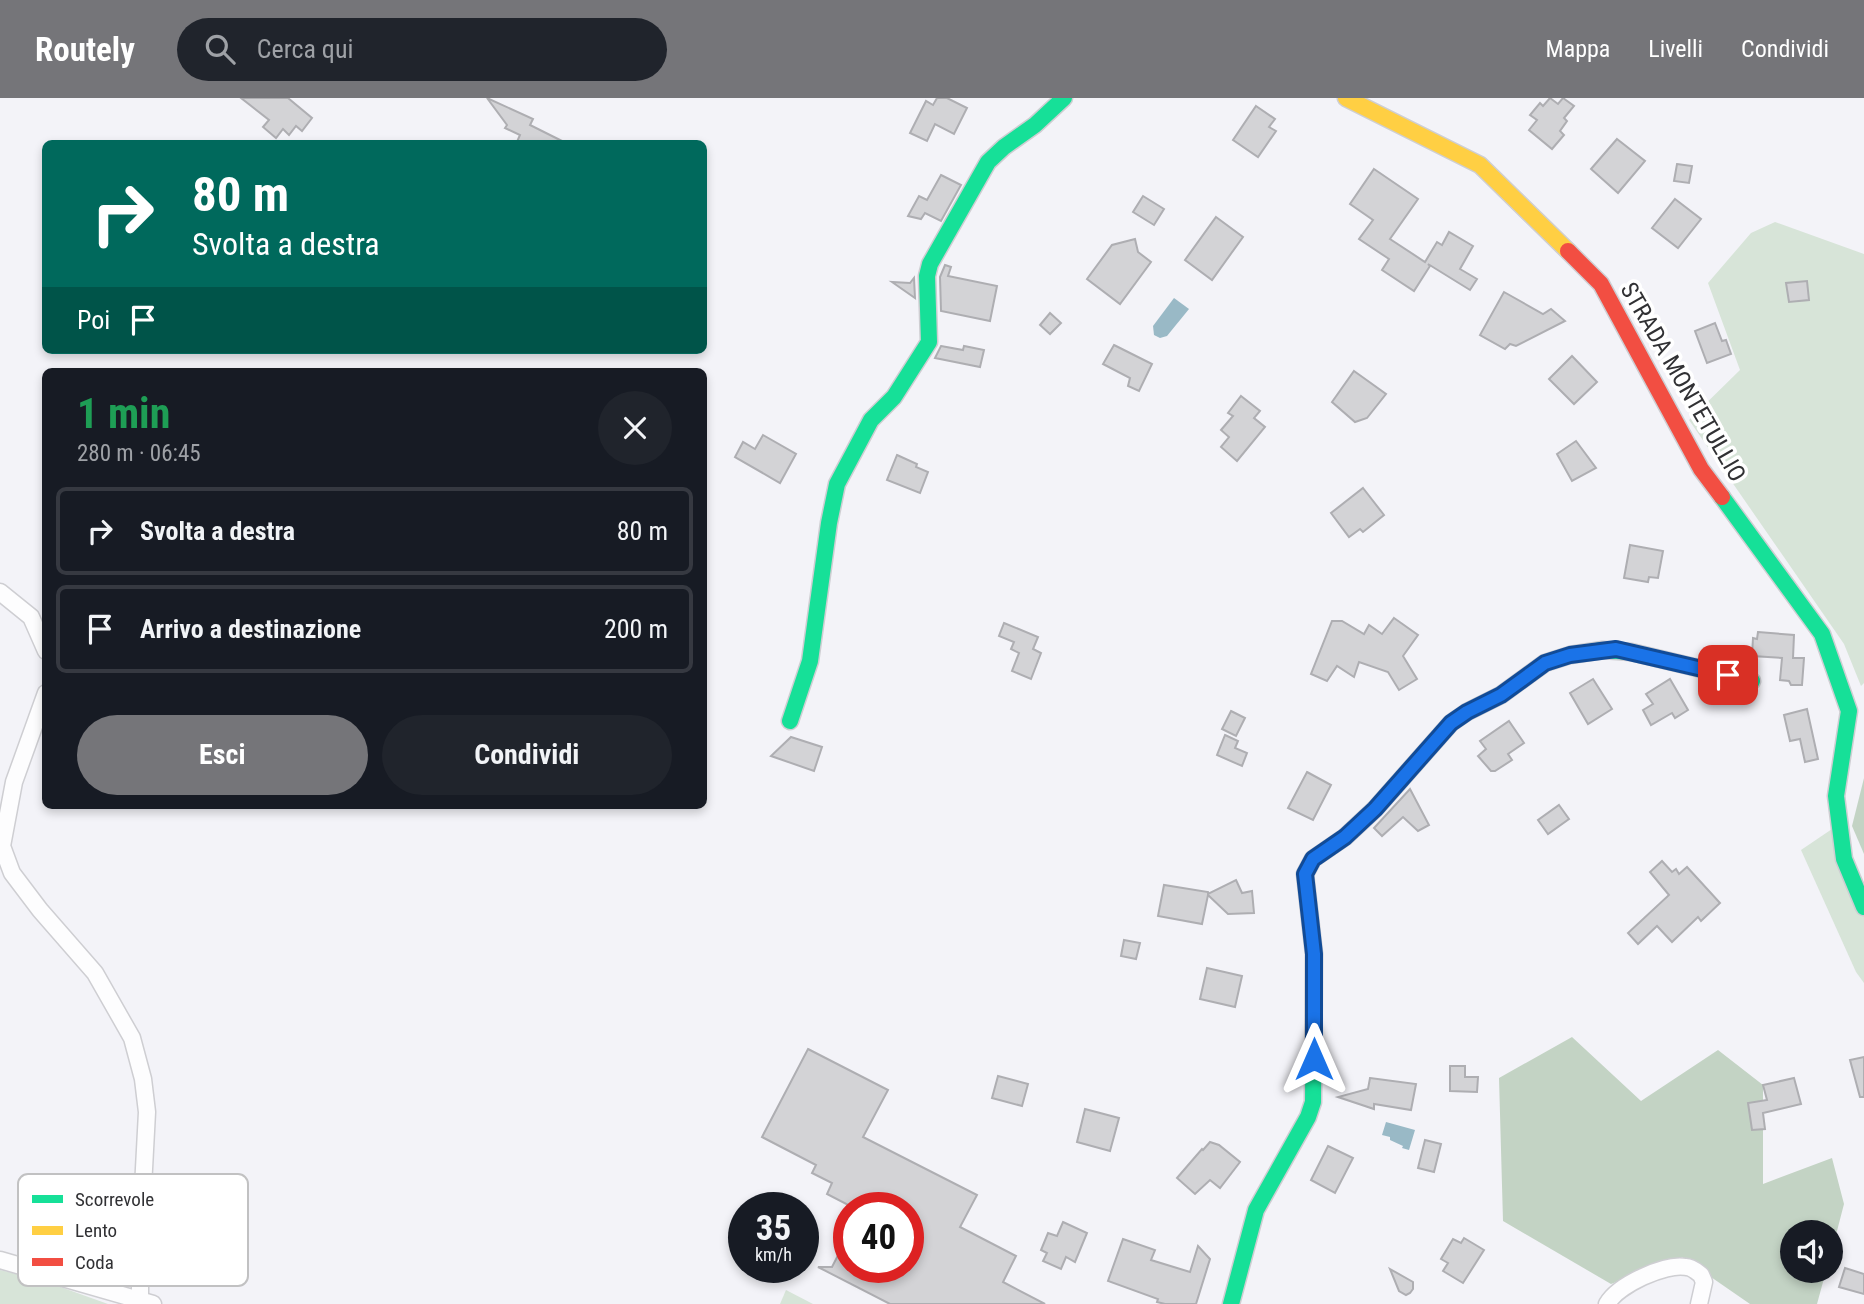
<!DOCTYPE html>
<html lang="it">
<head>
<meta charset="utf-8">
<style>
	:root { --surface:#171b24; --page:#20242c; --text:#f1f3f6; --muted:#9ea1a6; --line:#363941; --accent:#757579 }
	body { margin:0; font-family:"Roboto Condensed",sans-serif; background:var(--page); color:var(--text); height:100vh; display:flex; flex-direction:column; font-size:26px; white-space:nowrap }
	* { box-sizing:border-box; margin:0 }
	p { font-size:23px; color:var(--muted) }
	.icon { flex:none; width:38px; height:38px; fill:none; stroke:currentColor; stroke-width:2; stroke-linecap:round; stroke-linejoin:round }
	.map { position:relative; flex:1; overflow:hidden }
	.details { position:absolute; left:42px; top:270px; width:665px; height:441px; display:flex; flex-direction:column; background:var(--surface); border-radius:10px; box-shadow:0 4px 10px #0003 }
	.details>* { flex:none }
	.top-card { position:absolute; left:42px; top:42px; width:665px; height:214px; border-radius:10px; box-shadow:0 4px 10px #0003; background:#00695c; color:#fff; overflow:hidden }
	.buttons { position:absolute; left:1780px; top:1122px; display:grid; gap:14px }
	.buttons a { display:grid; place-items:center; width:63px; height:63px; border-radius:50%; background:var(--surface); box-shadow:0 4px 10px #0003; font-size:35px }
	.speed { position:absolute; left:728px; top:1094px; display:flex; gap:14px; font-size:35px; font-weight:700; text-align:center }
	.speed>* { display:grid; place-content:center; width:91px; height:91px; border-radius:50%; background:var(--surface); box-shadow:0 4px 10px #0003; line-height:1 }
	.speed small { font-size:18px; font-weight:400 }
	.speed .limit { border:10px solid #d22; background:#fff; color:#111 }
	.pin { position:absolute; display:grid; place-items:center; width:60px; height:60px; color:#fff; margin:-30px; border-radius:14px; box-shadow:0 4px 10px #0006 }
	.me { position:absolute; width:77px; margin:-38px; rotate:0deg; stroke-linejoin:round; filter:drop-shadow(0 0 5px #0008) }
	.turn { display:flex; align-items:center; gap:24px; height:147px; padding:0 35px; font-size:32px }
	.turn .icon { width:91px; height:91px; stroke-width:2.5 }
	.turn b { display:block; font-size:49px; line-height:60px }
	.then { display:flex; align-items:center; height:66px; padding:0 35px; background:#0003; gap:14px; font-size:26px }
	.round { display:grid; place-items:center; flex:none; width:74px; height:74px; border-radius:37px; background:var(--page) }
	.head { display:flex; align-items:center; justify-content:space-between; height:119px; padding:0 35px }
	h1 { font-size:42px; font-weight:700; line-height:52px; color:#1e9e55 }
	.primary-button { display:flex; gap:14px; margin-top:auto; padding:14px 35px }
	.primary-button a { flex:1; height:80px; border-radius:42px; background:var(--accent); color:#fff; font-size:28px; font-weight:700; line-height:80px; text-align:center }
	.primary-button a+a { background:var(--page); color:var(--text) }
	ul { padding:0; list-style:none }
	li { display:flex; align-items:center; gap:21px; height:88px; margin:0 14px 10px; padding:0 21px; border:4px solid var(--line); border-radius:10px }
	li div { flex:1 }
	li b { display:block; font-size:26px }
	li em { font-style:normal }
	header { display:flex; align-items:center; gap:42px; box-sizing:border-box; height:98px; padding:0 35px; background:var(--accent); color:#fff }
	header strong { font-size:33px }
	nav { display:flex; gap:38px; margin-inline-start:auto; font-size:24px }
	.search { width:490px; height:63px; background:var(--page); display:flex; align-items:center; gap:18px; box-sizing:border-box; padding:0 24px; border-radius:38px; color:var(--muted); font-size:26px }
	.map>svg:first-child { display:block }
	.green { fill:#d7e4d8 }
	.forest { fill:#c3d3c4 }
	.water { fill:#99b9c6 }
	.building { fill:#d3d3d6; stroke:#aeaeb2; stroke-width:2 }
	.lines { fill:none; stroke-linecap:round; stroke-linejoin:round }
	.street-casing { stroke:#ceced2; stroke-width:19 }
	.fast-casing { stroke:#ceced2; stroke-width:19 }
	.slow-casing { stroke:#ceced2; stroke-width:19 }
	.jam-casing { stroke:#ceced2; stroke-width:19 }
	.street { stroke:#fdfdfe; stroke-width:16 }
	.fast { stroke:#16e098; stroke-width:16 }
	.slow { stroke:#ffcf43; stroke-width:16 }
	.jam { stroke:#f24e42; stroke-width:16 }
	.route-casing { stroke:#114b97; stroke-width:18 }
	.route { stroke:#1a73e8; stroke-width:12 }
	.labels { text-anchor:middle; stroke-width:7; stroke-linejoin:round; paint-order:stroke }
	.street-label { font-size:24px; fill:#313134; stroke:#fff }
	.key { fill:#fff; stroke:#c1c1c2; stroke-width:2 }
	.key-label { font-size:19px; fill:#313134 }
</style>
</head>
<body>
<header>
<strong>Routely</strong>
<div class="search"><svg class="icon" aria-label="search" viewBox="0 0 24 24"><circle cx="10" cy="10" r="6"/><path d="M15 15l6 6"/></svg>Cerca qui</div>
<nav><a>Mappa</a><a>Livelli</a><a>Condividi</a></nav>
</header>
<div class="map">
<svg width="1864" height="1206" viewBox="0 0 1864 1206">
	<rect width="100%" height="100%" fill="#f3f3f8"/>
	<g class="green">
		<path d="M1775,124l89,32v429l-3,3 -17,-42 -155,-224 51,-50 -32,-87 43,-50z"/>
		<path d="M1835,729l29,79v77l-8,-11 -55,-122z"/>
		<path d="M0,1172l41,10 67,24h-108z"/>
		<path d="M786,1192l27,14h-33z"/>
	</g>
	<g class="forest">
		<path d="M1864,680v76l-12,-28z"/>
		<path d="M1572,939l69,64 77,-51 45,35v99l69,-26 12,46 -13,50 -1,-22h-38v38l34,1 -9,33h-67l-68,-47 -71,27 -108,-63 -4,-143z"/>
	</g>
	<g class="water">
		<path d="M1174,200l15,11 -22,27 -7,2 -6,-3 -1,-9z"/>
		<path d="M1386,1024l29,8 -6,20 -7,-2 1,-2 -13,-6v-3l-8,-2z"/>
	</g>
	<g class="building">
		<path d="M241,0h47l24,20 -10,13 -6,-5 -7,9 -6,-6 -7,9 -13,-11 6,-7z"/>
		<path d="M487,0l46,21 -3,6 38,19h-52l4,-9 -15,-7 2,-3z"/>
		<path d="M937,0h10l20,10 -13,26 -19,-10 -8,17 -17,-8 16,-32 7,4z"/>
		<path d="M1550,0l8,6 5,-6 11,8 -10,12 3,3 -7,10 4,4 -12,14 -23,-19 8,-10 -7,-5 10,-12 3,3z"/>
		<path d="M1256,8l19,13 -6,8 7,4 -18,26 -25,-17z"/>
		<path d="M1617,41l28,22 -27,32 -27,-24z"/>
		<path d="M1677,66l15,2 -3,17 -15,-2z"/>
		<path d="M1374,71l44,30 -28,40 35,23 12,-20 5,3 7,-13 24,14 -13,23 17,10 -7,11 -42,-26 2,2 -16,25 -32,-21 7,-11 -30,-20 14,-19 -23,-16z"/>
		<path d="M941,77l20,10 -20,36 -16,-8 -4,6 -13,-3 11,-20 8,4z"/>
		<path d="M1143,98l21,13 -10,16 -21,-13z"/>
		<path d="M1675,101l26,20 -23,29 -26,-20z"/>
		<path d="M1216,119l27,20 -31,43 -27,-20z"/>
		<path d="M1135,141l3,13 13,10 -31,42 -33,-25 25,-34z"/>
		<path d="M945,167l6,2 -3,9 49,10 -7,35 -49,-10 -1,-34z"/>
		<path d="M914,180l1,20 -23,-16 18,1z"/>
		<path d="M1807,183l2,19 -20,2 -3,-19z"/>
		<path d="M1504,194l39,22 8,-5 14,12 -49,25 -6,-2 -5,5 -25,-14z"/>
		<path d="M1050,215l11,10 -11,11 -10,-9z"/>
		<path d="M1715,225l7,18 4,-1 5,14 -24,9 -12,-32z"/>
		<path d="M1114,247l38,19 -13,27 -11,-5 2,-8 -27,-14z"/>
		<path d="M941,248l22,4 1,-4 20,4 -4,17 -45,-9z"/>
		<path d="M1572,258l25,26 -23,22 -25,-25z"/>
		<path d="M1354,273l32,23 -19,24 -12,4 -23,-20z"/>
		<path d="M1241,298l19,15 -6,7 11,9 -28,34 -16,-14 8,-10 -8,-7 12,-14 -5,-3z"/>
		<path d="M763,337l33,19 -16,29 -45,-26 8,-15 12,7z"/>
		<path d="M1576,343l20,27 -24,13 -15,-27z"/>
		<path d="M897,357l20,9 -1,3 12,5 -8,21 -33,-13z"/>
		<path d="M1363,390l21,27 -21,17 -3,-3 -11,8 -18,-24z"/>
		<path d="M1630,447l33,6 -5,27 -9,-1 -1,5 -24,-4z"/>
		<path d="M1394,520l24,17 -15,21 14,23 -18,11 -11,-18 -29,-10 -5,15 -17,-11 -10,15 -16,-7 21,-53h10l22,13 5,-9 13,9z"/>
		<path d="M1004,525l34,14 -5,12 8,4 -10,26 -19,-8 7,-18 -8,-4 3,-7 -15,-6z"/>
		<path d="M1758,534l36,3 -1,23h11l-2,27h-11l-2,-4 -9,-1 2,-22 -30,-2 1,-18 4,1z"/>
		<path d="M1593,581l19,30 -24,15 -18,-31z"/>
		<path d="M1670,581l18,31 -13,8 -3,-5 -21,12 -8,-15 10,-6 -7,-10z"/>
		<path d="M1807,611l11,50 -13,3 -5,-23 -10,2 -6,-26z"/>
		<path d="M1231,613l14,7 -9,18 -14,-7z"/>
		<path d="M1509,623l15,22 -16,11 4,6 -17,11h-4l-13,-15 8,-7 -6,-8z"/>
		<path d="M1225,637l13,6 -3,7 12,5 -5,13 -25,-11z"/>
		<path d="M791,639l31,10 -8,24 -43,-15z"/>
		<path d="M1307,674l24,13 -18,35 -25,-12z"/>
		<path d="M1410,691l19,36 -11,6 -15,-14 -21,19 -8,-8z"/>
		<path d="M1559,707l10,14 -21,15 -10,-14z"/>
		<path d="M1662,763l10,11 4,-3 3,5 8,-7 33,36 -19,18 -3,-4 -26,25 -15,-16 -19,18 -10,-11 41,-38 -19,-23z"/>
		<path d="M1236,782l6,13 10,-2 2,22 -26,1 -20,-19 -6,29 -44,-8 6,-31 44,7v2z"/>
		<path d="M1124,842l16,3 -4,16 -15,-3z"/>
		<path d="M1207,870l35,8 -7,31 -35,-8z"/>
		<path d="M808,951l80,41 -25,47 114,58 -17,32 56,29 -13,26 42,22h-155l-72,-37h14l17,-33v33h59v-59h-54l-27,-14 5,-11 -20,-10 4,-8 -54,-28z"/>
		<path d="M1864,959v40h-4l-10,-37z"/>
		<path d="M1450,968h15v11h13l-1,15 -27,-1z"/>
		<path d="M998,978l30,8 -6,22 -30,-8z"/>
		<path d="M1370,980l46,6 -5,26 -37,-6v5l-36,-12 30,-8z"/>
		<path d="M1794,980l7,26 -38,9 2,16 -13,1 -4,-27 19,-3 -4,-15z"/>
		<path d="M1085,1011l34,9 -9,33 -33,-9z"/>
		<path d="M1425,1042l16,4 -7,28 -16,-4z"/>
		<path d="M1210,1044l9,3 21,17 -20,26 -10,-8 -15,14 -18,-16 25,-29 1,1z"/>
		<path d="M1328,1048l25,12 -18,35 -24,-13z"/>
		<path d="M1063,1124l24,11 -12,29 -9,-5 -5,12 -18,-8 4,-8 -6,-3 7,-17 9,3z"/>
		<path d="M1464,1140l20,12 -21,33 -20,-12 5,-8 -7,-4 12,-20 8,4z"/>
		<path d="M1123,1141l32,11 -4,10 39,12 8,-26 12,13 -14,45h-31l-8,-2 1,-3 -50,-18z"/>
		<path d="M1845,1170l19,6v20l-25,-7z"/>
		<path d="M1390,1171l23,13v7l-3,4 -4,2 -7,-4z"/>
	</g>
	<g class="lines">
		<g class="street-casing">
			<g id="street">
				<path d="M0,494l31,25 15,34"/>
				<path d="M46,595l-32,89 -12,64 10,27 28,37 55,63 37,65 11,41 4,33 -7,132v55"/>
				<path d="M0,1162l153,44"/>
				<path d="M1607,1206c11,-19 58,-41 79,-37 6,0 11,5 15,8l3,7 -5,22"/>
			</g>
		</g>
		<g class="fast-casing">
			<g id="fast">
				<path d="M1722,399l100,137 27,77 -13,85 8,63 20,48"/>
				<path d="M790,623l20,-60 19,-138 8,-39 34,-64 23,-23 35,-55 -2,-66 3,-12 58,-102 16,-15 31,-22 29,-27"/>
				<path d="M1231,1206l25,-94 52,-93 5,-15 1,-148 -9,-80 8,-15 32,-22 30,-28 76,-86 16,-11 34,-17 44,-32 25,-8 33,-5 28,2 121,29"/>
			</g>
		</g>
		<g class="slow-casing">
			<path id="slow" d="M1346,0l134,67 88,86"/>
		</g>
		<g class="jam-casing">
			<path id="jam" d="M1568,153l33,33 100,185 21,28"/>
		</g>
		<use href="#street" class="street"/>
		<use href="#fast" class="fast"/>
		<use href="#slow" class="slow"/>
		<use href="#jam" class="jam"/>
	</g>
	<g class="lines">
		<g class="route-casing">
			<path id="route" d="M1314,961v-105l-9,-80 8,-15 32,-22 30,-28 76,-86 16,-11 34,-17 44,-32 25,-8 46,-6 112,26"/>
		</g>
		<use href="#route" class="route"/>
	</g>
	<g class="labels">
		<g class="street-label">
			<text transform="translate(1683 284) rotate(60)" y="8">STRADA MONTETULLIO</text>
		</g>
	</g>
	<rect x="18" y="1076" width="230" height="112" rx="10" class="key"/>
	<rect x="32" y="1097" width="31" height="8" fill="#16e098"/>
	<rect x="32" y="1128" width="31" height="9" fill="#ffcf43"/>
	<rect x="32" y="1160" width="31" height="8" fill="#f24e42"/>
	<g class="key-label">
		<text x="75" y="1108">Scorrevole</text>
		<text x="75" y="1139">Lento</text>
		<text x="75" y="1171">Coda</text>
	</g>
</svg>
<div class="buttons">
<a><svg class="icon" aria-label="sound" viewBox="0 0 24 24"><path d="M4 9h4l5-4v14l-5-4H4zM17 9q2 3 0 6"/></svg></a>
</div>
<div class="speed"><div>35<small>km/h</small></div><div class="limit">40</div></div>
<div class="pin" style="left:1728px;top:577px;background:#d93025"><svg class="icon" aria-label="arrive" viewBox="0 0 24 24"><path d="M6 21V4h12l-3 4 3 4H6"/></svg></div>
<svg class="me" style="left:1314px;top:961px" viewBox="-20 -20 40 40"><path d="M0-17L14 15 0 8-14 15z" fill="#1a73e8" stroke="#fff" stroke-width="4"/></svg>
<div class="top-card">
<div class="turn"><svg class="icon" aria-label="right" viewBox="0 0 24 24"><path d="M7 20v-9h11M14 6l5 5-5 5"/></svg><div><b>80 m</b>Svolta a destra</div></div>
<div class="then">Poi<svg class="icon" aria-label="arrive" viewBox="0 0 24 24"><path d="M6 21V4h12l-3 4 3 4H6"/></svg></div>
</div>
<section class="details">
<div class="head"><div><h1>1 min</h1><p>280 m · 06:45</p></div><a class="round"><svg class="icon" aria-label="close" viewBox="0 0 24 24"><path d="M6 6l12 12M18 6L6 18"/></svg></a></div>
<ul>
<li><svg class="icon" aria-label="right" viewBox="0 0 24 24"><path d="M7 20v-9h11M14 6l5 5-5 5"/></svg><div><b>Svolta a destra</b></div><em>80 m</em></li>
<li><svg class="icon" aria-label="arrive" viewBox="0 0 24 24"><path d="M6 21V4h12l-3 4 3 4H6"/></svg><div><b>Arrivo a destinazione</b></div><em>200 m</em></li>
</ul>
<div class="primary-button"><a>Esci</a><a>Condividi</a></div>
</section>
</div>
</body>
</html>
